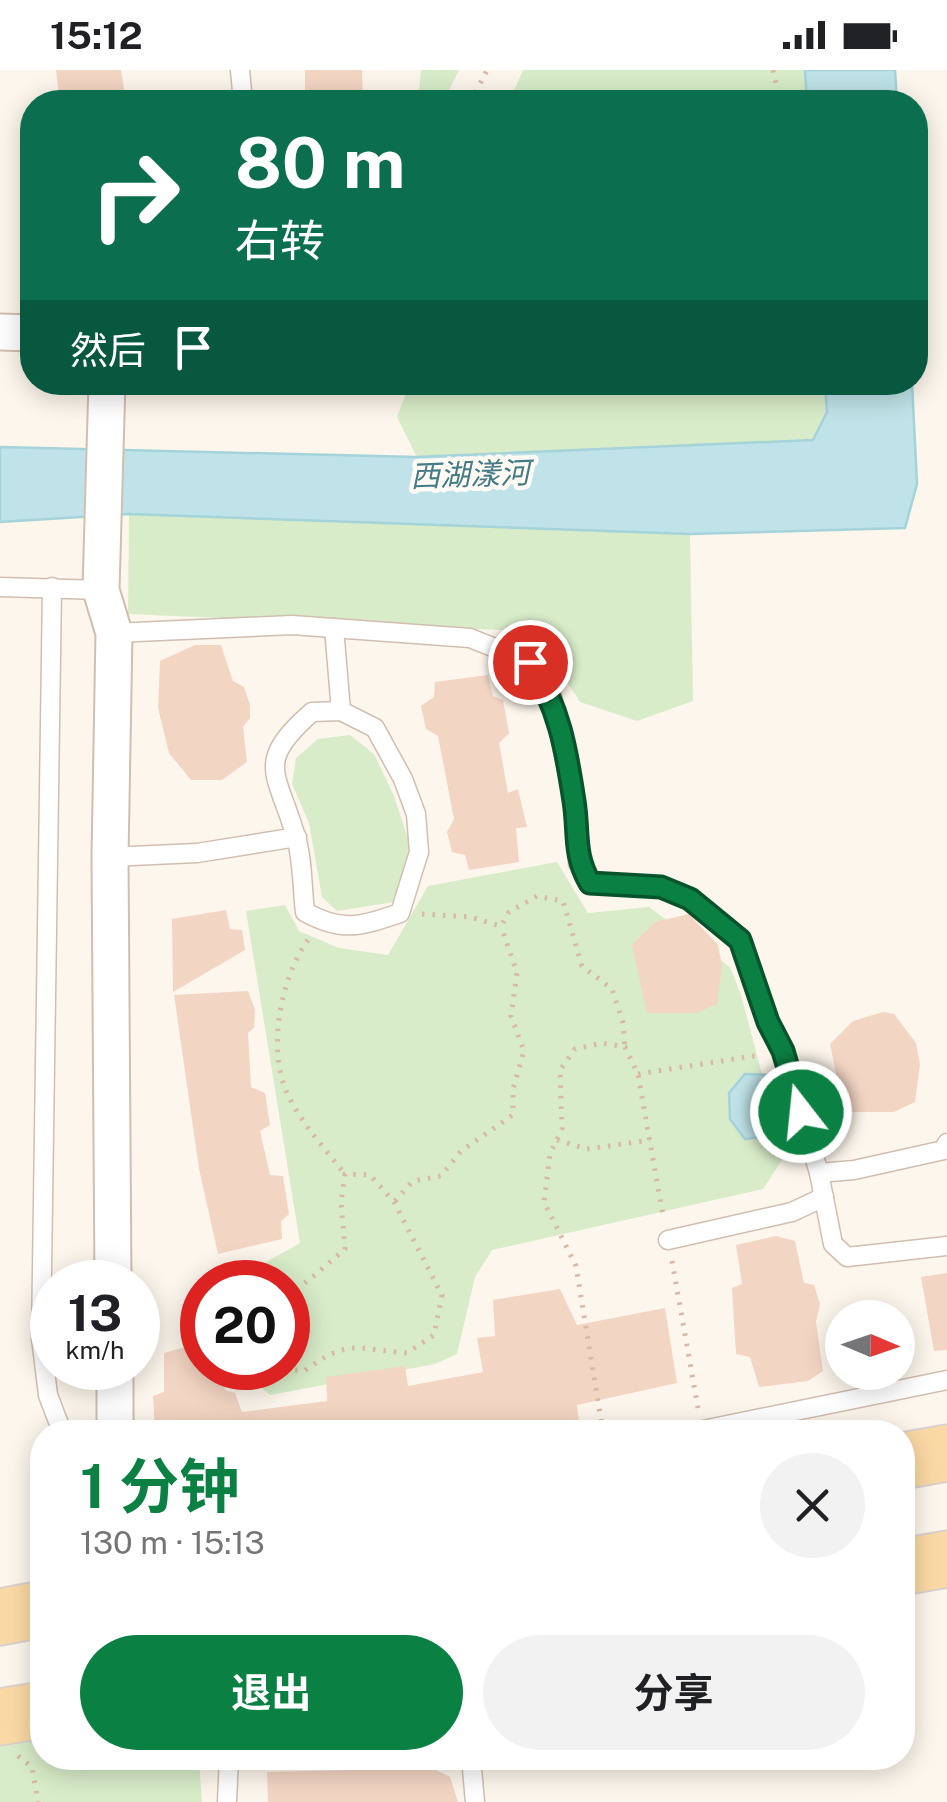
<!DOCTYPE html>
<html lang="zh">
<head>
<meta charset="utf-8">
<style>
	:root { --surface:#fff; --page:#f2f2f2; --text:#202124; --muted:#757577; --accent:#0b8043 }
	body { margin:0; font-family:"Public Sans","Noto Sans SC",sans-serif; background:var(--page); color:var(--text); height:100vh; display:flex; flex-direction:column; font-size:38px; white-space:nowrap }
	* { box-sizing:border-box; margin:0 }
	p { font-size:32px; color:var(--muted) }
	.icon { flex:none; width:55px; height:55px; fill:none; stroke:currentColor; stroke-width:2; stroke-linecap:round; stroke-linejoin:round }
	.map { position:relative; flex:1; overflow:hidden }
	.sheet { position:absolute; left:30px; top:1350px; width:885px; height:350px; display:flex; flex-direction:column; background:var(--surface); border-radius:40px; box-shadow:0 5px 25px #0003 }
	.sheet>* { flex:none }
	.top-card { position:absolute; left:20px; top:20px; width:908px; height:305px; border-radius:40px; box-shadow:0 5px 25px #0003; background:#0b6e4f; color:#fff; overflow:hidden }
	.needle { width:65px; rotate:92deg }
	.controls { position:absolute; left:825px; top:1230px; display:grid; gap:20px }
	.controls a { display:grid; place-items:center; width:90px; height:90px; border-radius:50%; background:var(--surface); box-shadow:0 5px 25px #0003; font-size:50px }
	.speed { position:absolute; left:30px; top:1190px; display:flex; gap:20px; font-size:50px; font-weight:700; text-align:center }
	.speed>* { display:grid; place-content:center; width:130px; height:130px; border-radius:50%; background:var(--surface); box-shadow:0 5px 25px #0003; line-height:1 }
	.speed small { font-size:25px; font-weight:400 }
	.speed .limit { border:15px solid #d22; background:#fff; color:#111 }
	.pin { position:absolute; display:grid; place-items:center; width:85px; height:85px; color:#fff; margin:-42px; border:5px solid #fff; border-radius:50%; box-shadow:0 2px 10px #0007 }
	.me { position:absolute; width:110px; margin:-55px; rotate:344deg; stroke-linejoin:round; filter:drop-shadow(0 0 8px #0008) }
	.turn { display:flex; align-items:center; gap:35px; height:210px; padding:0 50px; font-size:45px }
	.turn .icon { width:130px; height:130px; stroke-width:2.5 }
	.turn b { display:block; font-size:70px; line-height:85px }
	.then { display:flex; align-items:center; height:95px; padding:0 50px; background:#0003; gap:20px; font-size:38px }
	.round { display:grid; place-items:center; flex:none; width:105px; height:105px; border-radius:52px; background:var(--page) }
	.head { display:flex; align-items:center; justify-content:space-between; height:170px; padding:0 50px }
	h1 { font-size:60px; font-weight:700; line-height:75px; color:var(--accent) }
	.cta { display:flex; gap:20px; margin-top:auto; padding:20px 50px }
	.cta a { flex:1; height:115px; border-radius:60px; background:var(--accent); color:#fff; font-size:40px; font-weight:700; line-height:115px; text-align:center }
	.cta a+a { background:var(--page); color:var(--text) }
	.status { display:flex; justify-content:space-between; align-items:center; height:70px; padding:0 50px; background:var(--surface); direction:ltr }
	.status svg { height:28px; fill:currentColor }
	.map>svg:first-child { display:block }
	.green { fill:#d8ecc9 }
	.water { fill:#bfe3e8; stroke:#a5d3da; stroke-width:2.5 }
	.building { fill:#f3d5c3 }
	.lines { fill:none; stroke-linecap:round; stroke-linejoin:round }
	.lane-casing { stroke:#d1beb0; stroke-width:21 }
	.street-casing { stroke:#d1beb0; stroke-width:39 }
	.primary-casing { stroke:#dad1cd; stroke-width:59 }
	.path { stroke:#d9b8a5; stroke-width:5; stroke-dasharray:2.5 8; stroke-linecap:butt }
	.lane { stroke:#fff; stroke-width:18 }
	.street { stroke:#fff; stroke-width:35 }
	.primary { stroke:#fbd9a5; stroke-width:55 }
	.route-casing { stroke:#07532c; stroke-width:25 }
	.route { stroke:#0b8043; stroke-width:18 }
	.labels { text-anchor:middle; stroke-width:9; stroke-linejoin:round; paint-order:stroke }
	.water-label { font-size:30px; font-style:italic; fill:#437c86; stroke:#fffaf3 }
</style>
</head>
<body>
<div class="status"><b>15:12</b><svg viewBox="0 0 49 12"><path d="M0 12V9h3v3zM5 12V6h3v6zM10 12V3h3v9zM15 12V0h3v12zM26 1h20v11H26zM47 4h2v5h-2z"/></svg></div>
<div class="map">
<svg width="947" height="1732" viewBox="0 0 947 1732">
	<rect width="100%" height="100%" fill="#fdf6ec"/>
	<g class="green">
		<path d="M421,0h38l-10,20 -1,12h-30z"/>
		<path d="M523,0h282l2,32h-298z"/>
		<path d="M410,312l415,1 2,29 -13,28 -397,17 -20,-40z"/>
		<path d="M129,444l561,20 3,167 -56,20 -57,-19 -33,-51 -28,-20 -391,-17z"/>
		<path d="M350,665l24,19 20,42 16,49 -16,57 -57,9 -15,-14 -13,-74 -17,-39 4,-26 22,-19z"/>
		<path d="M557,792l31,51 61,-6 81,60 11,28 43,162 -21,32 -271,61 -17,27 -18,77 -22,10 -165,31 -33,-27h51v-86h-57l69,-39 -54,-332 39,-6 14,26 40,17 49,7 40,-69z"/>
		<path d="M42,1666v22h157l3,44h-202v-58z"/>
	</g>
	<g class="water">
		<path d="M805,0h90l2,32h-90z"/>
		<path d="M825,313h87l5,101 -12,44 -215,6 -561,-20 -129,8v-75l417,10 396,-17 14,-28z"/>
		<path d="M745,1004l27,1 -2,61 -25,3 -15,-20 -1,-26z"/>
	</g>
	<g class="building">
		<path d="M56,0h65l5,32h-66z"/>
		<path d="M305,0h57l1,32h-58z"/>
		<path d="M195,575h26l12,36 11,6 6,18v13l-7,9 4,35 -25,18h-31l-22,-27 -11,-45 2,-47z"/>
		<path d="M488,605l5,21 10,4 6,33 -10,10 9,50 10,-4 9,38 -11,1 3,34 -50,8 -4,-15 -13,-3 -5,-20 7,-13 -16,-83 -12,-7 -5,-23 13,-9 1,-15z"/>
		<path d="M226,840l4,19 12,1 3,20 -72,42 -1,-73z"/>
		<path d="M689,844l29,31 4,21 -5,38 -21,9h-49l-15,-68 23,-23z"/>
		<path d="M248,921l7,19 -1,18 -6,5 3,54 14,6 5,32 -10,6 10,44 13,1 6,38 -8,7 1,18 -64,15 -19,-85 -25,-174z"/>
		<path d="M883,942l11,2 22,29 4,21 -5,38 -21,10h-50l-14,-68 23,-23z"/>
		<path d="M776,1166l19,5 9,42 10,2 6,19 -4,18 7,49 -15,10 -49,6 -9,-30 -14,-3 -4,-66 10,-4 -6,-39z"/>
		<path d="M947,1203v77l-13,1 -13,-74z"/>
		<path d="M560,1219l17,36 88,-17 12,75 -100,22 3,27h-425l-2,-36 11,-4v-39l38,-11v26h19l4,22 10,3 7,19 85,-11 -1,-24 79,-11 3,20 75,-14 -6,-34 18,-2 -2,-36z"/>
		<path d="M432,1698l18,9 8,25h-190l-1,-30z"/>
	</g>
	<g class="lines">
		<g class="lane-casing">
			<g id="lane">
				<path d="M240,0l3,32"/>
				<path d="M0,517l101,3"/>
				<path d="M52,517l-11,751 7,57 14,37"/>
				<path d="M334,558l7,83"/>
				<path d="M114,563l178,-8 178,13 60,24 22,34 22,108 4,59 12,20 71,4 29,12 50,41 28,83 15,28 36,122 14,71 14,13 100,-11"/>
				<path d="M341,641l34,17 28,51 13,35 3,38 -19,61c-39,13 -57,20 -95,-1 -3,-25 -2,-54 -10,-78 -18,-62 -41,-71 17,-122z"/>
				<path d="M110,787l87,-4 100,-16"/>
				<path d="M819,1103l35,-3 90,-20 3,-7"/>
				<path d="M668,1170l124,-28 32,-15"/>
				<path d="M693,1362l254,-52"/>
				<path d="M471,1688l4,44"/>
				<path d="M227,1732l2,-44"/>
			</g>
		</g>
		<g class="street-casing">
			<g id="street">
				<path d="M0,262l32,1"/>
				<path d="M107,312l-6,208 13,43 -4,224 3,425"/>
				<path d="M115,1362v-64"/>
			</g>
		</g>
		<g class="primary-casing">
			<g id="primary">
				<path d="M902,1391l45,-8"/>
				<path d="M902,1497l45,-8"/>
				<path d="M0,1547l42,-8"/>
				<path d="M0,1647l42,-7"/>
			</g>
		</g>
		<g class="path">
			<path d="M773,0l7,32"/>
			<path d="M471,32l16,-32"/>
			<path d="M422,844l48,3 31,9 8,-14 28,-16 26,5 19,65 30,23 11,34 2,24"/>
			<path d="M308,870c-28,39 -42,112 -19,157 14,28 36,52 55,76"/>
			<path d="M638,1004l122,-19"/>
			<path d="M557,1070l30,9 63,-9"/>
			<path d="M395,1131l18,-20 28,-5 20,-25 52,-36v-26l11,-38 -13,-35 6,-43 -16,-47"/>
			<path d="M672,1191l26,147"/>
			<path d="M274,1298l30,3c46,-33 51,-22 103,-18l27,-18 8,-40 -48,-93 -24,-27 -25,-1 -4,28 4,47 -36,31 -21,14"/>
			<path d="M603,1362l-27,-166 -32,-64 6,-48 12,-25 -2,-59 15,-21 27,-6 23,4 13,27 25,142"/>
			<path d="M18,1686l14,11 6,35"/>
		</g>
		<use href="#lane" class="lane"/>
		<use href="#street" class="street"/>
		<use href="#primary" class="primary"/>
	</g>
	<g class="lines">
		<g class="route-casing">
			<path id="route" d="M530,592c29,45 36,86 44,139 5,31 -1,53 16,82l71,4 29,12 50,41 28,82 15,29 18,61"/>
		</g>
		<use href="#route" class="route"/>
	</g>
	<g class="labels">
		<g class="water-label">
			<text transform="translate(470 405) rotate(-2)" y="10">西湖漾河</text>
		</g>
	</g>
</svg>
<div class="controls">
<a><svg class="needle" viewBox="-14 -14 28 28"><path d="M0-13l5 13h-10z" fill="#e53935"/><path d="M0 13l5-13h-10z" fill="#757577"/></svg></a>
</div>
<div class="speed"><div>13<small>km/h</small></div><div class="limit">20</div></div>
<div class="pin" style="left:530px;top:592px;background:#d93025"><svg class="icon" aria-label="arrive" viewBox="0 0 24 24"><path d="M6 21V4h12l-3 4 3 4H6"/></svg></div>
<svg class="me" style="left:801px;top:1042px" viewBox="-20 -20 40 40"><circle r="17" fill="#0b8043" stroke="#fff" stroke-width="3"/><path d="M0-11L8 9 0 5-8 9z" fill="#fff"/></svg>
<div class="top-card">
<div class="turn"><svg class="icon" aria-label="right" viewBox="0 0 24 24"><path d="M7 20v-9h11M14 6l5 5-5 5"/></svg><div><b>80 m</b>右转</div></div>
<div class="then">然后<svg class="icon" aria-label="arrive" viewBox="0 0 24 24"><path d="M6 21V4h12l-3 4 3 4H6"/></svg></div>
</div>
<section class="sheet">
<div class="head"><div><h1>1 分钟</h1><p>130 m · 15:13</p></div><a class="round"><svg class="icon" aria-label="close" viewBox="0 0 24 24"><path d="M6 6l12 12M18 6L6 18"/></svg></a></div>
<div class="cta"><a>退出</a><a>分享</a></div>
</section>
</div>
</body>
</html>
